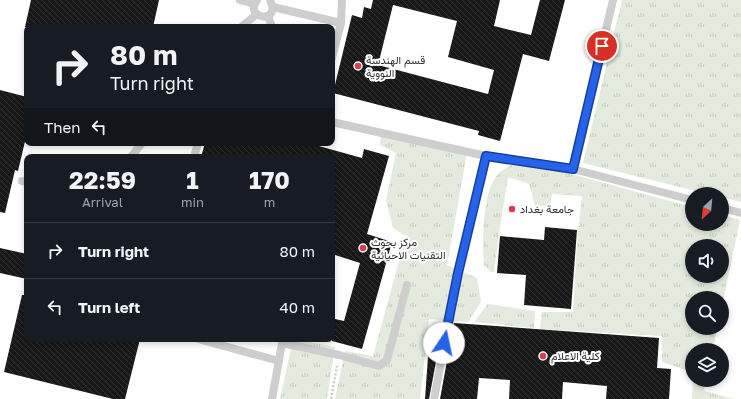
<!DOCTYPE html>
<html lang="en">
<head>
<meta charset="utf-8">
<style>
	:root { --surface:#171b24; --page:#242831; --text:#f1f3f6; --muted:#9ea1a6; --line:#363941 }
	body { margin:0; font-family:"Golos Text",Vazirmatn,sans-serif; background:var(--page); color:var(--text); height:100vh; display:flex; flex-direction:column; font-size:15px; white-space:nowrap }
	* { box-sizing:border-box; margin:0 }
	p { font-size:13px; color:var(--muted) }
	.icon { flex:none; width:22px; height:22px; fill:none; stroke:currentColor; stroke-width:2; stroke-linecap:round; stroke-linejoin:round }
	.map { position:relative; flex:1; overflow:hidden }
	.side { position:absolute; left:24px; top:154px; width:311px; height:188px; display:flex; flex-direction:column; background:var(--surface); border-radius:8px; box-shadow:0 2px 6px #0003 }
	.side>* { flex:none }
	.top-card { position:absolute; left:24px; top:24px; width:311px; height:122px; border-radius:8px; box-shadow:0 2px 6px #0003; background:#171b24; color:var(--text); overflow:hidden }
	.needle { width:26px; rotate:206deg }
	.tools { position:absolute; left:685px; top:187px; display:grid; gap:8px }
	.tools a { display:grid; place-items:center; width:44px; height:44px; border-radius:50%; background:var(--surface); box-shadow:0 2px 6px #0003; font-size:20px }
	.pin { position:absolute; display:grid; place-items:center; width:34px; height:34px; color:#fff; margin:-17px; border:2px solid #fff; border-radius:50%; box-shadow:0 1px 4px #0007 }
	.me { position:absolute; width:44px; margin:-22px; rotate:11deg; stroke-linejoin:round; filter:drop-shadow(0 0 3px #0008) }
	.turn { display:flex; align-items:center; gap:14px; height:84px; padding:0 20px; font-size:18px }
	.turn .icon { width:52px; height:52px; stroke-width:2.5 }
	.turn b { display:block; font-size:28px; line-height:34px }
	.then { display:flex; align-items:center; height:38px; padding:0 20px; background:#0003; gap:8px; font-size:15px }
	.eta { display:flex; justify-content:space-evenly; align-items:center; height:68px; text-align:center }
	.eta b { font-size:24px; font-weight:700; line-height:28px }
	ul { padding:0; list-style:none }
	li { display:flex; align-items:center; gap:12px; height:56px; padding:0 20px; border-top:1px solid var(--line) }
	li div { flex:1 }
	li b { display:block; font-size:15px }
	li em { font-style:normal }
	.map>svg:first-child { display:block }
	.grass { fill:url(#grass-tufts); fill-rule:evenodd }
	.building { fill:url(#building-back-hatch); fill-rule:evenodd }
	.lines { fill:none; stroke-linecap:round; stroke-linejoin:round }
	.path { stroke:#cbcbcb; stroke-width:2.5; stroke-dasharray:2 2; stroke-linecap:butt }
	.service { stroke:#cecece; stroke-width:8 }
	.route-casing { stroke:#184099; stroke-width:10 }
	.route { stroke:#2563eb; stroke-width:7 }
	.poi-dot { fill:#dd3d53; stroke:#fff; stroke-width:1.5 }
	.labels { text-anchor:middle; stroke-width:4; stroke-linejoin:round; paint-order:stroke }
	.poi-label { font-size:11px; fill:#313131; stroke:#fff; text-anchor:start }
</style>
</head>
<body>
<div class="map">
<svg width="741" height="399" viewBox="0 0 741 399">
	<defs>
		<pattern id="grass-tufts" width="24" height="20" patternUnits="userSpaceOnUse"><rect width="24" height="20" fill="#e4eadd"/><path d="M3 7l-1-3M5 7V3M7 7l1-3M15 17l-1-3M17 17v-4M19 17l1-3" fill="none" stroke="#c4c9be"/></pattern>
		<pattern id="building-back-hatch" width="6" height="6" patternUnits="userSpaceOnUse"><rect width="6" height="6" fill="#181818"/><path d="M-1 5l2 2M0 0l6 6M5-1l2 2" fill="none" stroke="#313131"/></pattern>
	</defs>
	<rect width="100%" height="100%" fill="#fff"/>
	<g class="grass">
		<path d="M622,0h119v202l-19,-5v-3h-14l-125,-31z"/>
		<path d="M381,135l86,18 -20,112 30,13 4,24 -13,20 -39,-3 -9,80h-85l10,-48 28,5 33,-120 -13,-8 -7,-28 10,-47 -16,-8z"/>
		<path d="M520,160l172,47v17h30v-9l18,5 -18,86v-8h-30v30h25l-4,22h-21v22l-30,-10v-26l-122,-7 2,-17h31l4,-70 5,-46 -30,-2 -2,13 -15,-2 -6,-21 -21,-7 -8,50 -6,45h-3l-7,-7c-2,-22 -2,-76 15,-92 5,-5 15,-9 21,-13zM692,246h30v30h-30z"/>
		<path d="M488,304l47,7 -1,17 -60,-6z"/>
		<path d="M293,339l42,8 -8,52h-47z"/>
		<path d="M693,380h13l-2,11 30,8h-42z"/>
	</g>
	<g class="building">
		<path d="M31,0h128l-6,27h-128z"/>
		<path d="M373,0h127l-6,26 37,9 9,-35h25l-16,61 -26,-7 -23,87 -22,-6 1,-4 -146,-38 19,-78 10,3 2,-11 7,2zM393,5l64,16 -9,36 46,13 -6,24 -110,-29z"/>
		<path d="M0,90l27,7v36l-9,38 -3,-1 -10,43 -5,-1z"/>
		<path d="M205,143h103l54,15 2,-9 25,7 -22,78 25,8 -30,107 -30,-8v-12l3,-10 9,2 16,-58 -28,-9v-97h-131z"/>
		<path d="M545,227l32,3 -6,79 -47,-4 2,-30 -29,-2 3,-37 44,4z"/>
		<path d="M0,248l27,6v25l-27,-6z"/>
		<path d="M22,295h5v44h113l-15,60h-12l-109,-27z"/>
		<path d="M454,323l205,15 -2,30 14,1 -2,30h-63l1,-13 -44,-4 -1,17h-53l1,-19 -31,-2 -2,21h-37z"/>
		<path d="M443,324l-14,75h-4l4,-56z"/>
	</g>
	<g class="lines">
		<path class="path" d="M331,399l6,-33"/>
		<g class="service">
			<path d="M240,0l14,4"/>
			<path d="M257,0c-14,19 25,25 13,0"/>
			<path d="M273,7l68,16"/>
			<path d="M268,16l4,11"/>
			<path d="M241,27l16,-13"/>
			<path d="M332,58l9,-35 1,-23"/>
			<path d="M332,122l154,34"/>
			<path d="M131,157l11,-14"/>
			<path d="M194,157l4,-14"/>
			<path d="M573,169l119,31"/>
			<path d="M22,181l5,1"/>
			<path d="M722,208l19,5"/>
			<path d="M198,339l81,22"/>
			<path d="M272,399l10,-56 57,12 40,11 8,-6 20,-75"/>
			<path d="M434,399l24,-126 28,-117 87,13 40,-169"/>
		</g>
	</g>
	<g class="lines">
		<g class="route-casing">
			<path id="route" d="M444,343l14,-70 28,-117 87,13 29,-123"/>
		</g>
		<use href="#route" class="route"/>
	</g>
	<g class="poi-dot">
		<circle cx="358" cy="66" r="4"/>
		<circle cx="512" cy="209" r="4"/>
		<circle cx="363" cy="248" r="4"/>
		<circle cx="543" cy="356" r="4"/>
	</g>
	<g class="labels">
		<g class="poi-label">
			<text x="366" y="64">قسم الهندسة<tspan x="366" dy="13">النووية</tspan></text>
			<text x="520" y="213">جامعة بغداد</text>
			<text x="371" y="246">مركز بحوث<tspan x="371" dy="13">التقنيات الاحيائية</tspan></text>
			<text x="551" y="360">كلية الاعلام</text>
		</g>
	</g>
</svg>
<div class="tools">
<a><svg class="needle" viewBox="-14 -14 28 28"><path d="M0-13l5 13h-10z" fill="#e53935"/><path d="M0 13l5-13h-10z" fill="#9ea1a6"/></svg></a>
<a><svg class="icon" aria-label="sound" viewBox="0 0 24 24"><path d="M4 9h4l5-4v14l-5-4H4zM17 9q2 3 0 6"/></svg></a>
<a><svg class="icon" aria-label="search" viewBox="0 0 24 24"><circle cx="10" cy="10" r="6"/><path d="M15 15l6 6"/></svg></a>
<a><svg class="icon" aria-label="layers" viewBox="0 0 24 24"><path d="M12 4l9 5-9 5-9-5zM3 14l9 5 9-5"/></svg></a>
</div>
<div class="pin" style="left:602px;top:46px;background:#d93025"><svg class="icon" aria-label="arrive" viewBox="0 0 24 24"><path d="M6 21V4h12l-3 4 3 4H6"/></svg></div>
<svg class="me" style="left:444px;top:343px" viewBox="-20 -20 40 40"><circle r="19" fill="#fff"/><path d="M0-13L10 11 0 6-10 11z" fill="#2563eb"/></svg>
<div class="top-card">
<div class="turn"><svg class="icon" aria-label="right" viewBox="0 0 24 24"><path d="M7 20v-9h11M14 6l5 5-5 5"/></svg><div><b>80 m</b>Turn right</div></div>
<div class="then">Then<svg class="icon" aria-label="left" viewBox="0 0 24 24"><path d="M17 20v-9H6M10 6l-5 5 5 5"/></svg></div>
</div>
<section class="side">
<div class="eta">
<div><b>22:59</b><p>Arrival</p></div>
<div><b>1</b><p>min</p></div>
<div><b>170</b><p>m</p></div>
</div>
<ul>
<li><svg class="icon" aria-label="right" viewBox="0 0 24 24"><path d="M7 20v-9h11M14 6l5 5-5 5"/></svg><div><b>Turn right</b></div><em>80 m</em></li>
<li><svg class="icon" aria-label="left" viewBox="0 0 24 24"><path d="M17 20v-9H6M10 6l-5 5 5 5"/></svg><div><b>Turn left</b></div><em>40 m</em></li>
</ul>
</section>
</div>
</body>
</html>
